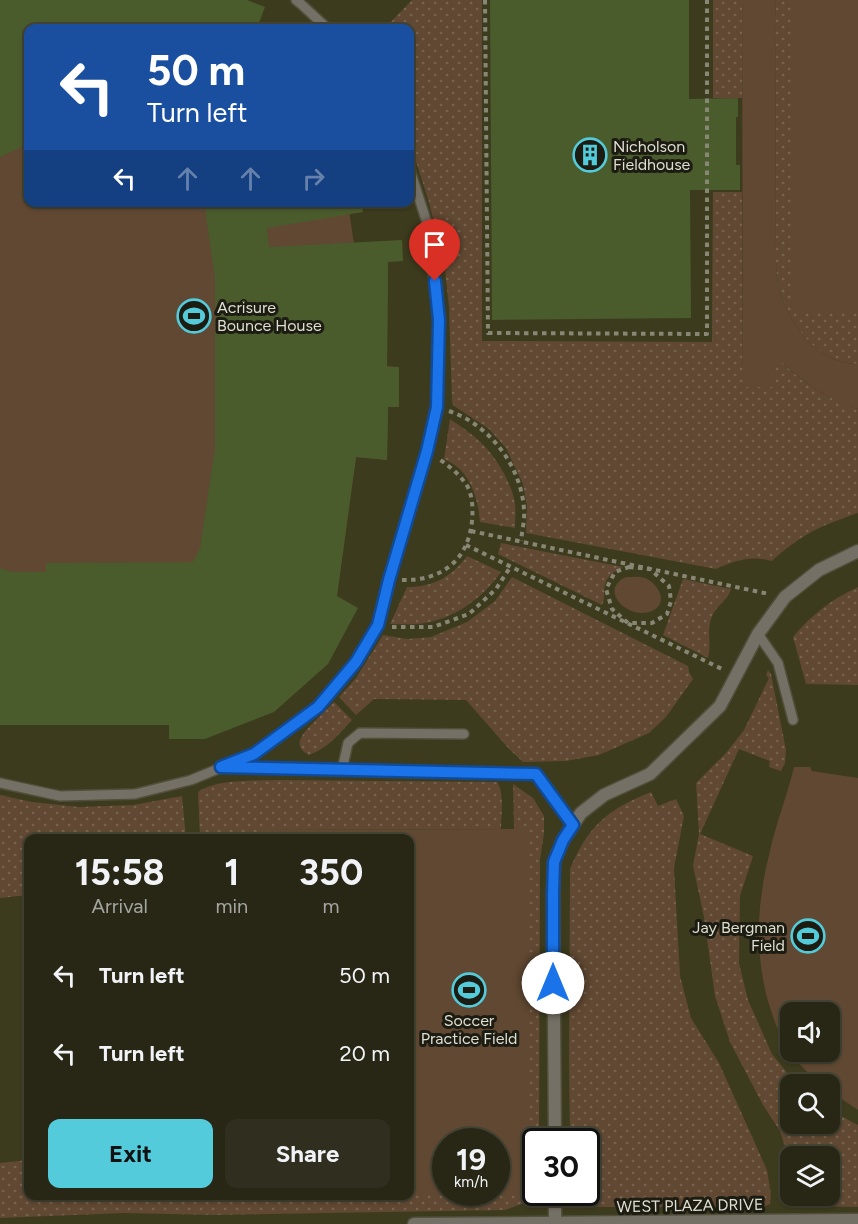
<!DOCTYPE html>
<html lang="en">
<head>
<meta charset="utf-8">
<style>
	:root { --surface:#282716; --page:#302f1f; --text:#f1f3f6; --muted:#a5a5a1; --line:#444435; --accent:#53cbdb }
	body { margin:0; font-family:Figtree,sans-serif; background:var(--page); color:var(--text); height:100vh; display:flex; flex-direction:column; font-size:22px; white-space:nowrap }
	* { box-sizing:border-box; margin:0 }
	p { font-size:20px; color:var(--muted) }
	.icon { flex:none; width:33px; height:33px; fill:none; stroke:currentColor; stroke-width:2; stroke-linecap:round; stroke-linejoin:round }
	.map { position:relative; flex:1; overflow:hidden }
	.details { position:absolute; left:24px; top:834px; width:390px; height:366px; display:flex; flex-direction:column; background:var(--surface); border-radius:12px; box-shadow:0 2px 4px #0004,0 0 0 2px var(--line) }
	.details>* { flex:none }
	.banner { position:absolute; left:24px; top:24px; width:390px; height:183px; border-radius:12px; box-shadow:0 2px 4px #0004,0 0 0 2px var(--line); background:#1a4fa0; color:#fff; overflow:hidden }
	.tools { position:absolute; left:780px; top:1002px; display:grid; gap:12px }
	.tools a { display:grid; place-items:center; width:60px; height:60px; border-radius:12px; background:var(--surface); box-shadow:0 2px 4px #0004,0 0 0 2px var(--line); font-size:30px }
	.speed { position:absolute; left:432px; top:1128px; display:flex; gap:12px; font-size:30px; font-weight:700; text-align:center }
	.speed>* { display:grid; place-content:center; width:78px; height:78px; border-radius:50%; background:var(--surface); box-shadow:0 2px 4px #0004,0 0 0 2px var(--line); line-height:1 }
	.speed small { font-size:15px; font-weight:400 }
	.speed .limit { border:3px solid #111; border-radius:9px; background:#fff; color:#111 }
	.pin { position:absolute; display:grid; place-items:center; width:51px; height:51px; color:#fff; margin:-62px -26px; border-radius:50% 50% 50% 0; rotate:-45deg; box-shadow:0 0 6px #0007 }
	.pin .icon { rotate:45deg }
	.me { position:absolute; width:66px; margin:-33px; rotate:0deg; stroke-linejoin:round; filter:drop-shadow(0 0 4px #0008) }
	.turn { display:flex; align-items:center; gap:21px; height:126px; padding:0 24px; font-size:27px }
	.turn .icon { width:78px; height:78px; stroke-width:2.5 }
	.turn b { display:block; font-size:42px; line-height:51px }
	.lanes { display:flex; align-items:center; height:57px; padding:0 24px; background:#0003; justify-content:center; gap:30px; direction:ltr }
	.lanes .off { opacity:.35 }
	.eta { display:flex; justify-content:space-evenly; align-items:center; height:102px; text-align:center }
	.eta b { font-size:36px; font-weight:700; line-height:42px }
	.action { display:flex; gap:12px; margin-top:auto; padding:12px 24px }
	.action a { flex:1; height:69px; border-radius:12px; background:var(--accent); color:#111; font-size:24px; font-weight:700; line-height:69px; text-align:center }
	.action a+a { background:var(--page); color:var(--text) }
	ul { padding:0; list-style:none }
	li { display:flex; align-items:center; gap:18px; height:78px; padding:0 24px }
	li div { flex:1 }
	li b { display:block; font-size:22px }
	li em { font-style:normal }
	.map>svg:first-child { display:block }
	.built { fill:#3d3b1d; fill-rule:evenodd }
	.grass { fill:url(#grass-dots) }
	.green { fill:#604832; fill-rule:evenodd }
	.building { fill:#4a5b2c }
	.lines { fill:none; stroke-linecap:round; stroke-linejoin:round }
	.service-casing { stroke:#514f3b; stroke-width:12 }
	.minor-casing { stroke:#514f3b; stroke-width:15 }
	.path { stroke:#888775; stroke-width:4; stroke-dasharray:4.5 4.5; stroke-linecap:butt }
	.service { stroke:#757065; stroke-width:9 }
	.minor { stroke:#757065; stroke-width:12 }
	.route-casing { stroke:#114b97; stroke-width:15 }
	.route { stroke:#1a73e8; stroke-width:10 }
	.labels { text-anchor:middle; stroke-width:6; stroke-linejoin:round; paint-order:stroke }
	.poi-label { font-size:16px; fill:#dfdfd1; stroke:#1c1c12; text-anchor:start }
	.street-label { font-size:16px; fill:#dfdfd1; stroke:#1c1c12 }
</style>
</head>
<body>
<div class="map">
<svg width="858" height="1224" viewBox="0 0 858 1224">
	<defs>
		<pattern id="grass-dots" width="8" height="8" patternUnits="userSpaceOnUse" patternTransform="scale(1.5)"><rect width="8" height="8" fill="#604832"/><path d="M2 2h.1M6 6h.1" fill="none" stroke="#76624f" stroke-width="1.8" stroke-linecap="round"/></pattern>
	</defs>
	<rect width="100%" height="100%" fill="#36341e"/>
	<path class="built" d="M0,0h858v1224h-858zM28,28h382v174h-382zM28,838h382v358h-382zM790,1012h40v40h-40zM790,1084h40v40h-40zM446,1142h50v50h-50zM536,1142h50v50h-50zM790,1156h40v40h-40z"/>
	<g class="grass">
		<path d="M412,0h70v341l230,1 1,-150h29l1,195 31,-24h9c22,22 46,36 75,46v104c-36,12 -58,22 -86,48 -20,-6 -38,0 -56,8l-190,-36 1,-26 -4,-23 -17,-36 -17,-19 -35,-23 -2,-4 -3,-95 -4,-37 -16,-68 -19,-59v-115h-25z"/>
		<rect x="713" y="0" width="29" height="98"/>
		<path d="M776,0h82v364c-42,0 -71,-42 -80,-80 -2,-9 -2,-19 -2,-28l-1,-238z"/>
		<path d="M450,419c13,9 27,18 37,30 12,13 26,38 28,55 1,8 0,16 0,24l-35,-6c-2,-20 -7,-43 -24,-56 -3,-3 -8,-5 -12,-7z"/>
		<path d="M501,543l122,24c-10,5 -18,10 -19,23 0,6 1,9 -2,15l-104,-51z"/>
		<path d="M467,556l34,16c-19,27 -48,48 -82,52 -9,1 -19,0 -29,0l17,-37c27,0 44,-10 60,-31z"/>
		<path d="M512,577l176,89 1,6 4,7 -27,38 -17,16 -50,22 -33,6 -43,1 -14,-13 -43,-49 -92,-1 -18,16 -17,-18 17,-19 27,-43 24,4 24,-2 36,-15 28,-21z"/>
		<path d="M683,579l48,10c-2,10 -14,16 -19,27 -6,14 0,28 -4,42l-45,-23z"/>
		<path d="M858,587v98l-52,-1 -13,-47c18,-22 39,-38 65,-50z"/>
		<path d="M768,670l3,4 15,76 -1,13 -4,8 -12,-4 1,-6 -31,-12 -39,85 53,22 -13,40 -1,67 9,37 24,54 24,30h-6v40h40v-14l28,15v82l-64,-1v-10h36v-40h-40v7l-10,-32 -17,-26 -33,-63 -15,-46 -11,-79 -11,-51 6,-32 -3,-51 30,-30 18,-23 25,-52 -3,-3z"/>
		<path d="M334,702l18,18c-13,14 -25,29 -43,35 -20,-10 -3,-25 7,-35 6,-6 12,-12 18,-18z"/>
		<path d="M274,780l223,2c8,12 4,33 4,47l-236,1 -1,8h-64l-2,-46c17,-13 56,-11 76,-12z"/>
		<path d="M513,784l20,14 11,18v17l-4,27 -1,281 -3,1v45l-4,13 -27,10 -290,5 -91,-2 -124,5v-55l28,-3v36h382v-2h118v-364l-14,-1z"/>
		<path d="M651,792l7,14 18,-7 8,17 -10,52 6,108 11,42 28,45 48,107 4,25 -1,9 -7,3h-166l-16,-8 -4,-6 9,-1v-50l-16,-1 -1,-81 1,-191c18,-43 38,-60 81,-77z"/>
		<path d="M0,795l32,7 47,5 54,-2 49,-9 4,42h-158v57l-28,3z"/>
	</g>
	<g class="green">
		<path d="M742,0h34l-1,18 1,238c0,9 0,19 2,28 9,38 38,80 80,80v45c-29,-9 -53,-25 -75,-46h-9v24h-31z"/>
		<path d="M792,0h66v312h-65z"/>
		<path d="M0,9h196l53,19h-221v174l320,1 9,62h31l-1,101 12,1v40h-11l-1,53 -31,-3 -19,138 -30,54 -307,65z"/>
		<path d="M626,577c7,0 13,-1 19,1 12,5 24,23 9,32 -22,13 -58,-19 -28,-33z"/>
		<path d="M794,767h16l2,4 46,7v332l-28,-19v-7h-9l-4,-2c-11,-11 -22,-22 -30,-35 -9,-14 -14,-30 -19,-46 -14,-51 -11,-99 2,-150 6,-28 17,-55 24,-84zM830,1012v40h-40v-40z"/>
		<path d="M528,829v365h-118v-356h-146v-8zM446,1142h50v50h-50z"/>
	</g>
	<g class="building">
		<path d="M0,0h247l18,7 -8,21h-229v116l-28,13z"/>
		<path d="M490,0h199v99l49,-1v19h-2v48h4v25h-50l1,128 -199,2z"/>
		<path d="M204,202h158l1,10 -96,16 2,19 133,-7 1,21 -15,1 -1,105h12v40h-11l-1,53 -31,-3 -19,139 21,12 -30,56 -54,48 -69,27h-36v-14h-169v-157l11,4h35v-9l147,-1 7,-14 15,-100v-170z"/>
	</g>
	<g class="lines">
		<g class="service-casing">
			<g id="service">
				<path d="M296,0l5,4 26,24"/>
				<path d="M758,634l20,29 15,57"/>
				<path d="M227,768l309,6 37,51"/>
				<path d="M342,770l6,-27 12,-10 104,1"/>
				<path d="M0,783l60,13 75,-2 56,-14 63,-26 64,-47 38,-45 22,-37 11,-45 38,-129 10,-44 2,-87 -12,-97 -17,-53"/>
			</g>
		</g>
		<g class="minor-casing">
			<g id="minor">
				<path d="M555,1142l-2,-249 1,-31 9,-22 18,-27 23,-18 46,-21 70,-68 38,-72 27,-37 34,-27 39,-19"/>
				<path d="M555,1192v31"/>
				<path d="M414,1224l444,-4"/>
			</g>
		</g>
		<g class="path">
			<path d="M485,0l3,333 219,1v-334"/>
			<path d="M449,411c41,14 72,55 75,98 1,10 -2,22 -3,32"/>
			<path d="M471,531l298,63"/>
			<path d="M466,545l256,124"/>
			<path d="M629,567l21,2 19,17 2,15 -4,13 -15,9h-24l-16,-14 -6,-20 9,-17z"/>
			<path d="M402,580c39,1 66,-19 70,-59 1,-12 1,-26 -6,-37 -7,-10 -17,-18 -27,-25"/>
			<path d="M392,627h41l36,-13 27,-25 15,-23"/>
		</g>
		<use href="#service" class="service"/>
		<use href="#minor" class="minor"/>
	</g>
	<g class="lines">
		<g class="route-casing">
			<path id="route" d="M435,281l4,39 -2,87 -10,44 -38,129 -11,45 -22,37 -38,45 -64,47 -33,13 315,7 37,51 -10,15 -9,22 -1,31v90"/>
		</g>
		<use href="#route" class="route"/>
	</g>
	<defs>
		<g id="building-ring" transform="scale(1.725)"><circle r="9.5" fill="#1c1c12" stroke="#53cbdb" stroke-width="1.5"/><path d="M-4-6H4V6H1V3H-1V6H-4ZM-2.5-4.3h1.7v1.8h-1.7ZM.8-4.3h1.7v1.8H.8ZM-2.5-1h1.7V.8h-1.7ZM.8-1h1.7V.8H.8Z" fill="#53cbdb"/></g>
		<g id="stadium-ring" transform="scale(1.725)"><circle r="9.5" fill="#1c1c12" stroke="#53cbdb" stroke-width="1.5"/><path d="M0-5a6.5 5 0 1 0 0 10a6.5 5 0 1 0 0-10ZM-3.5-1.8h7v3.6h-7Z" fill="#53cbdb"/></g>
	</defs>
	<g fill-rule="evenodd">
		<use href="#building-ring" x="590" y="155"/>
		<use href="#stadium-ring" x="194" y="316"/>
		<use href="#stadium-ring" x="808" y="936"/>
		<use href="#stadium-ring" x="469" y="990"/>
	</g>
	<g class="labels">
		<g class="poi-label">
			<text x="613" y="152">Nicholson<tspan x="613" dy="18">Fieldhouse</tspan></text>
			<text x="217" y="313">Acrisure<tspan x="217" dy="18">Bounce House</tspan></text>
			<text x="785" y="933" text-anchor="end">Jay Bergman<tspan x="785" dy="18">Field</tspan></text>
			<text x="469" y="1026" text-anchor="middle">Soccer<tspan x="469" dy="18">Practice Field</tspan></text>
		</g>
		<g class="street-label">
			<text transform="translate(690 1205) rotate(-1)" y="6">WEST PLAZA DRIVE</text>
		</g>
	</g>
</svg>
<div class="tools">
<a><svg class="icon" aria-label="sound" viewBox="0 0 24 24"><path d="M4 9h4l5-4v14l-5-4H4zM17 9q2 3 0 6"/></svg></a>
<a><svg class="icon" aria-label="search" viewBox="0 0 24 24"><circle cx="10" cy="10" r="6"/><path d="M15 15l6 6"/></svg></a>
<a><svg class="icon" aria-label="layers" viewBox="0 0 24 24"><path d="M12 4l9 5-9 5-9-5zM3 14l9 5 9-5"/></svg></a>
</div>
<div class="speed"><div>19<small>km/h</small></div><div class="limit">30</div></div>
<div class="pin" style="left:435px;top:281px;background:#d93025"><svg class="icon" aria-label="arrive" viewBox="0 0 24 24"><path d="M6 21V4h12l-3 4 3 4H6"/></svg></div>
<svg class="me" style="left:553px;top:983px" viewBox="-20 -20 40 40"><circle r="19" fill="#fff"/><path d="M0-13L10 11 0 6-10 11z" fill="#1a73e8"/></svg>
<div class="banner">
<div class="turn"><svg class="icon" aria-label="left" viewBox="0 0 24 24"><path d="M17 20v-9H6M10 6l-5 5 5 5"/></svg><div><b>50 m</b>Turn left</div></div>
<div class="lanes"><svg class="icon" aria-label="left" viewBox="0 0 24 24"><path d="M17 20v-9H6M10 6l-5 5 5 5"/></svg><svg class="icon off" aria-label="ahead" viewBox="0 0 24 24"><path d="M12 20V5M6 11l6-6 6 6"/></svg><svg class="icon off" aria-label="ahead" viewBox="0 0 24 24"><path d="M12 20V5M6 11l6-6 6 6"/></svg><svg class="icon off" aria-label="right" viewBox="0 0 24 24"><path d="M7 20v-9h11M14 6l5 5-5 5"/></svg></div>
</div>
<section class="details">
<div class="eta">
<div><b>15:58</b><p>Arrival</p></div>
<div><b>1</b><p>min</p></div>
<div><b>350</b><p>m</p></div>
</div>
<ul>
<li><svg class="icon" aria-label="left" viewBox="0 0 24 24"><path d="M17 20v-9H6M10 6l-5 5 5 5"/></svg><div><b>Turn left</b></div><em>50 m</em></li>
<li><svg class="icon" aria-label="left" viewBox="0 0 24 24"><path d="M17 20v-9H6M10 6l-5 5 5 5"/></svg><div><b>Turn left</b></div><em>20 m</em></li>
</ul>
<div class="action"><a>Exit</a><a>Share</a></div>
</section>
</div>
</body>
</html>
